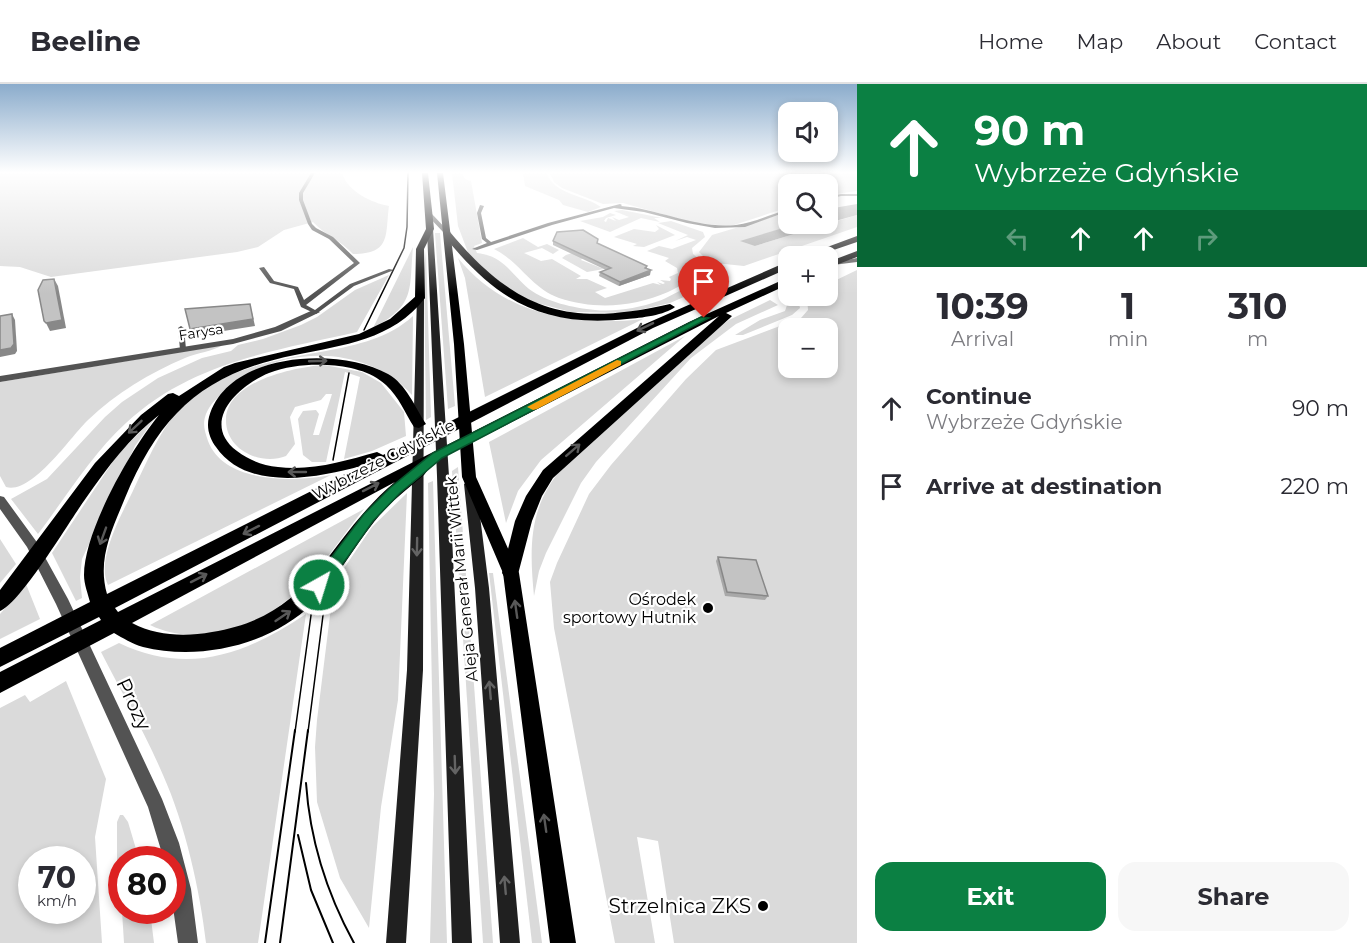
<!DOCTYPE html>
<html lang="en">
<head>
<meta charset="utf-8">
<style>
	:root { --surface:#fff; --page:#f7f7f7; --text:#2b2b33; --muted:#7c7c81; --line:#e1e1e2; --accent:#0b8043 }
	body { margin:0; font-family:Montserrat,sans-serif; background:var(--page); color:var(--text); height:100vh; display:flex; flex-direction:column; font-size:22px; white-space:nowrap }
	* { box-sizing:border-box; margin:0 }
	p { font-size:20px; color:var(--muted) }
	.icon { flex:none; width:33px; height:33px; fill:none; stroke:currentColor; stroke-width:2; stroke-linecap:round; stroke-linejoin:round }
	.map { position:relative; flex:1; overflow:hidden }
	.sheet { display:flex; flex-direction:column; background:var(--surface); width:510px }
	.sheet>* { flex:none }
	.banner { background:#0b8043; color:#fff; overflow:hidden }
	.controls { position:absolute; left:778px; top:18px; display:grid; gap:12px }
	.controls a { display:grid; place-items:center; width:60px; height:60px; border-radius:12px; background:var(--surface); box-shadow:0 3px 9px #0003; font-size:30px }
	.speed { position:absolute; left:18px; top:762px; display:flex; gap:12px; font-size:30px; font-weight:700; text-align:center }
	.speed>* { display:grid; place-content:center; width:78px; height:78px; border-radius:50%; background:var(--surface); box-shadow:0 3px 9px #0003; line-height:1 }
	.speed small { font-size:15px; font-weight:400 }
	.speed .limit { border:9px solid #d22; background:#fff; color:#111 }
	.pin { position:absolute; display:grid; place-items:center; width:51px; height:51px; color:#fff; margin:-62px -26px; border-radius:50% 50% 50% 0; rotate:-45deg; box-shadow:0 0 6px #0007 }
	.pin .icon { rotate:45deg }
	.me { position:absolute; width:66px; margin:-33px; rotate:39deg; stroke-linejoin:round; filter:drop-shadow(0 0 4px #0008) }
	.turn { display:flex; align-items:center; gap:21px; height:126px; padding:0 18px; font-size:27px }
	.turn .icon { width:78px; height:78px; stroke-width:2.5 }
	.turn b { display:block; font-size:42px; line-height:51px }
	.lanes { display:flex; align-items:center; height:57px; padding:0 18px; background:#0003; justify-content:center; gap:30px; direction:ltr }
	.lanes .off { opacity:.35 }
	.eta { display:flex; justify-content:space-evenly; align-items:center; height:102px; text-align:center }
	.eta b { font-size:36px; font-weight:700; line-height:42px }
	.action { display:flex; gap:12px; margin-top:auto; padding:12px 18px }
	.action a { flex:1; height:69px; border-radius:18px; background:var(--accent); color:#fff; font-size:24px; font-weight:700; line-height:69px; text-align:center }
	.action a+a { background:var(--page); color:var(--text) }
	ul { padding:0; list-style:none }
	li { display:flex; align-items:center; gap:18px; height:78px; padding:0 18px }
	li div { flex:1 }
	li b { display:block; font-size:22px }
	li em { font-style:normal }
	header { display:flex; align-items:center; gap:36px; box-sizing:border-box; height:84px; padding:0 30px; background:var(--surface); border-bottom:2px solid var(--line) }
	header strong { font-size:28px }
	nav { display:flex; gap:33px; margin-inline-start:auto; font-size:21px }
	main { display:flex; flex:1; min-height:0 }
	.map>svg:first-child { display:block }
	.green { fill:#dadada; fill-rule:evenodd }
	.water { fill:#a1a1a1 }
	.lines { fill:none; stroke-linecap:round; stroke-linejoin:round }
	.service { fill:#535353; fill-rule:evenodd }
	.minor { fill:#535353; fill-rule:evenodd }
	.secondary { fill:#202020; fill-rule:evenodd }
	.primary { fill:#000; fill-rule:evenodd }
	.trunk { fill:#000; fill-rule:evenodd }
	.tram-far1 { stroke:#000; stroke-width:1.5 }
	.tram { stroke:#000; stroke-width:2 }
	.wall { fill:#a8a8a8 }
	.shaded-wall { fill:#888 }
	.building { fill:#c3c3c3; stroke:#888; stroke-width:1.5 }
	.oneway { stroke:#595959 }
	.oneway2 { stroke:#636363 }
	.route { fill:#0b8043; stroke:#07532c; stroke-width:1.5 }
	.slow { fill:#f59e0b }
	.poi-dot { fill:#000; stroke:#fff; stroke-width:2 }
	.labels { text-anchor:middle; stroke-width:4.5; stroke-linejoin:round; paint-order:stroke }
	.far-street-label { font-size:14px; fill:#000; stroke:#fff }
	.street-label { font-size:16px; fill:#000; stroke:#fff }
	.poi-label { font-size:16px; fill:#000; stroke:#fff; text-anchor:end }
	.near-street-label { font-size:20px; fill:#000; stroke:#fff }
	.near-poi-label { font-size:20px; fill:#000; stroke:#fff; text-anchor:end }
</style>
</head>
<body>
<header>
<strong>Beeline</strong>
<nav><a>Home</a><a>Map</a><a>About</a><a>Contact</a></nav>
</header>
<main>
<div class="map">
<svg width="857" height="859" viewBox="0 0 857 859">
	<rect width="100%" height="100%" fill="#fff"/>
	<g class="green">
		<path d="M0,89h342c5,18 30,30 47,33 -4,28 3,48 -36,48 -12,-13 -28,-19 -40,-32l-29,8 -26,17 -21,5 -186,25 -31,-10 -20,-1z"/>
		<path d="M452,89h10l3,6 6,2 11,62 -8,3 3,7c27,3 33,20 52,36 17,13 45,19 66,21 21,2 43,-2 64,-9 20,-7 43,-28 64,-21l-53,23 -44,10 -55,-1 -38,-10 -24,-12 -40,-35 -11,-29z"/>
		<path d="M523,89h24c7,22 38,22 54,34l-13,5 -25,-7 -4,-5 -34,-14z"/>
		<path d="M550,89h307v18l-29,4v-11h-39v23l-58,19 -37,-3 -71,-20 -20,1 -41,-16 -8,-6z"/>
		<path d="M622,126l40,8h-8l6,4 -19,-4 -31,14 -30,-11 23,-4 7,-4 6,2 -10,3 -2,3 6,3 -4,-2 2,-4 8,3 -4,-4 7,3 10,-3 -15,-6z"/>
		<path d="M789,128v12h7l-43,14 2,8 102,-31v12l-113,39 -29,-3 -10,-5 -6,-6 13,-17z"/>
		<path d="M671,137l32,11 2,5 -13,11 1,6 10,8 21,6 -5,7c-19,-3 -34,9 -51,17 -34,15 -73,18 -109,6 -28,-10 -39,-36 -65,-49l29,-11 15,9 9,-3 12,6 -6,4 -11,-6 -18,5 17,8 11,-2 29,17 -5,3h11l20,9 -12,4 10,6 48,-15 8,2 -4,-3 6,2 2,-1 -5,-3 10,1 1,-2 -2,-2 9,-4 -1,-5 -12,-7 4,-3 -22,-7 12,-5 13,3 24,-9 -9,-3 -12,4 13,-6 -30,-12z"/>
		<path d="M656,141l19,10 -31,12 -11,-1 4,-2 -23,-7 20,-8 21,3 4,-3z"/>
		<path d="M435,149h5l15,173 -7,3z"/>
		<path d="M413,163c-4,43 3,58 -40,81z"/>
		<path d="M590,163l-9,13 23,9 -17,3 -25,-14 4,-3z"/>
		<path d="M426,167l5,166 -5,3 -2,-150z"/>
		<path d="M458,174c46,57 116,69 185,61l-158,78 -20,-119z"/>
		<path d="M857,186v673h-183l-16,-102 -21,-4 18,106h-40l-61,-315 -4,-46 7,-19 32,-69 22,-29 75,-86 30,-29 85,-32 7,-8 -1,-13 21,-1v-12zM789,244h39v40h-39z"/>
		<path d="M389,191l-32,57c-83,19 -165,30 -231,91 -34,31 -60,74 -88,111l-27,-35 36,-20 58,-62 17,-15 36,-24 44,-20 29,-7 7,-6 25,-6 38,-14 16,-8 38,-27z"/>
		<path d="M770,216l8,5 -42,19 -45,34 -95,104 -15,21 -35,70 -7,18 -5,25c-5,-51 -5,-91 30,-130l147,-133 18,-13z"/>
		<path d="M798,216l2,8 -8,7 -49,20h-8l25,-15 25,-9 2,-6 -3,-3z"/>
		<path d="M413,232l-1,79c-46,-52 -135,-51 -186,-5 -8,7 -16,14 -20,24 -4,11 -1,17 2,27 16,43 87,41 123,34l-223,110c-11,-22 9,-62 19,-82 14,-28 26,-59 44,-84 34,-47 102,-59 155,-68 31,-6 63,-13 87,-35z"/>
		<path d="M685,252l-144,124 -23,31 -12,32 -17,-81z"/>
		<path d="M223,261c-9,6 -27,8 -38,13 -35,15 -69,35 -97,62 -17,16 -56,75 -82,67l-6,-11v-94z"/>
		<path d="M324,281l38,7 19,11 23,29 2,24 -34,15 -28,8 16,-82 -15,-5 -19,90h-14l-9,-7 -5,-36 5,-8 13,-1 3,4 -6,21h6l13,-41h-6l-5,6 -26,7 -5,10 5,27 -9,12c-25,10 -61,-6 -60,-37 1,-38 69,-52 98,-54z"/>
		<path d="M158,330l-23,32 -53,113 -2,18 2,21 -6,3 -24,-48 66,-99z"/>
		<path d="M458,383l35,476h-10l-31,-472z"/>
		<path d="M433,397l14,462h-17l4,-149 -6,-311z"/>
		<path d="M407,409l-9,207 -17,107 -12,121 -29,-50 -23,-76 -2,-55 2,-27 17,-137 38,-56z"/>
		<path d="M364,425c-43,54 -73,111 -147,123 -25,4 -44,4 -67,-7z"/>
		<path d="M0,455l16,25 -16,19z"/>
		<path d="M489,489h4l49,370h-10z"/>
		<path d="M26,500l14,35 -40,20v-25z"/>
		<path d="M306,530l-48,329h-52c-6,-53 -21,-119 -43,-168 -18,-42 -41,-82 -62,-123l18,-9c70,33 127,11 187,-29z"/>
		<path d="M66,597l40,98 -11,58 7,106h-102v-235l25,-13 5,7zM32,776h50v50h-50z"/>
		<path d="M120,731h3l5,7 11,37 -17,1 -1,43 -4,-35v-46z"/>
		<path d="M122,827h28l4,32h-30z"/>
	</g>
	<g class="water">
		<path d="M857,120v11l-29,8v-14z"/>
		<path d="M796,140h31l-72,22 -15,-5z"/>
	</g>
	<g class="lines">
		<g class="service">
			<path d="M311,89h4l-12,20v7l9,24 4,4 17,9 27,26 -54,42 9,5 35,-26 39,-15 5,1 -40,16 -38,28 -15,-7 -7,-18 -24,-6 -11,-15 5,-1 10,14 24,6 6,13 50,-37 -25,-24 -17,-9 -4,-6 -9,-24v-7z"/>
			<path d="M841,110h16v2h-16l-13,3v-2z"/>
			<path d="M620,120l2,1 -1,1c39,3 75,23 115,19 18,-2 35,-11 53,-16v2l-44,16 -30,1 -28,-5 -43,-11 -30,-4 -62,17 -75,25 -5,-1 15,-6 -5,-4 -5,-26 3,-8 4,1 -3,7 5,25 5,4 57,-19z"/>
			<path d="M427,129h4l18,19v2h-4l-18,-19z"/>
			<path d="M857,174v4l-24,3 -3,-2z"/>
			<path d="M181,242l3,2 2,21 -3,2 -3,-2 -2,-21z"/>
		</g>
		<g class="minor">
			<path d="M313,226l7,2 -39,19 -48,13 -233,38v-6l233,-37 42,-12z"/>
			<path d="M0,412l4,1 32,44 32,58 94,200 17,44 12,46 7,54h-20l-6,-43v-40h-8l-16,-53 -92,-203 -29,-57 -27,-38z"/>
		</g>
		<g class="secondary">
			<path d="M430,143l3,2 16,247 23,467h-20l-15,-467 -10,-247z"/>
			<path d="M417,212l7,2 -1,372 -17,273h-20l21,-273z"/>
			<path d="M470,396l6,4 13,104 31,355h-20l-25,-355 -11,-104z"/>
		</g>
		<g class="primary">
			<path d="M422,89h6l6,56 -10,20 1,49 -5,3 -5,-3 1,-49 10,-20z"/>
			<path d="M437,89h6l21,171 12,133 43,96 57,370h-26l-47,-370 -41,-96 -8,-133z"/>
		</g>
		<g class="trunk">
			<path d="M444,148h6c67,80 119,95 220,72l5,3c-10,8 -34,11 -48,12 -85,9 -131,-19 -183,-83z"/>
			<path d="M857,152v6l-41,14h-13z"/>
			<path d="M857,167v6l-29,11v-6z"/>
			<path d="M789,177v7l-136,60 -538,280 3,4 571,-290 100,-45v7l-63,29 6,3 -2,2 -177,160 -11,18 -10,25 -15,57 -6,2 -6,-2 -3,-5 13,-52 11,-25 17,-26 176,-154 -295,151 3,4 -3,4c-17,14 -36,29 -50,47 -21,26 -37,57 -61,81 -42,42 -113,58 -170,44 -11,-3 -20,-9 -29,-14l-114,60v-21l101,-52 -2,-3 -99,50v-19l90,-46c-2,-8 -6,-18 -6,-27 0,-44 47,-126 75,-160 -29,22 -52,53 -73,83 -16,22 -65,105 -86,113v-21l95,-127 46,-48 27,-21 5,-1 6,3 45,-29 11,-4 124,-29 31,-15 26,-23 9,2c-32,42 -82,47 -130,57 -91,18 -135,59 -170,143 -13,32 -28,61 -18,96l254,-128c-44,12 -114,26 -145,-19 -6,-8 -10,-19 -7,-30 18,-65 129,-71 179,-43 18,10 27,33 38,50l-7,4 -5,-1c-9,-14 -15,-30 -28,-42 -15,-14 -38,-19 -59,-20 -19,-1 -40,1 -58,8 -30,12 -70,49 -32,78 12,9 26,15 41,16 34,4 67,-6 99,-15l6,3 262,-131zM395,398c-71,59 -79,133 -183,150 -27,5 -55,4 -80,-9z"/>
		</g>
		<g class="tram-far1">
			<path d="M364,246l40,-82 3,-21 1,-54"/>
			<path d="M333,376l16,-87"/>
			<path d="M295,648l17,-124"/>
			<path d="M308,648l18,-140"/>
		</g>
		<g class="tram">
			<path d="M306,699c4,58 20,109 48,160"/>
			<path d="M298,751l13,55 22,53"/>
			<path d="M265,859l30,-213"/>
			<path d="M280,859l28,-213"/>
		</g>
	</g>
	<g class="wall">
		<path d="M553,157l44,3 50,22v2l3,7 -31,11 -20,-10 1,-4 6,-2 -53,-25z"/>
		<path d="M718,473l50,39 -3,4 -40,-4 -9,-35z"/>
	</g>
	<g class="shaded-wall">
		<path d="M651,186l-1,5 -31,11 1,-4z"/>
		<path d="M54,195l4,7 8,42 -16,3 -4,-8z"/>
		<path d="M250,220l5,22 -63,10 -2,-7z"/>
		<path d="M12,230l3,6 2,31 -2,3 -15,3v-7z"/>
	</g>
	<g class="building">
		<path d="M583,146l15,9 -1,4 50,23 -2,2 6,2 -31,12 -20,-10 11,-4 -58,-27 4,-9z"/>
		<path d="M54,195l8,41 -16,3 -2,-2 -6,-31 5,-10z"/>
		<path d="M250,220l3,15 -63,10 -5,-20z"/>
		<path d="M12,230l2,30 -3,4 -11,2v-34z"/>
		<path d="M718,473l38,3 12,36 -41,-4z"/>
	</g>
	<defs><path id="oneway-shaft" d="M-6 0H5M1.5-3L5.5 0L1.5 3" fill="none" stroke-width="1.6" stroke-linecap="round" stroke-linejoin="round" transform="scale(1.5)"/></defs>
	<g class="oneway">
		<use href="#oneway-shaft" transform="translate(645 243) rotate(154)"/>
		<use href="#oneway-shaft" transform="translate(318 277) rotate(-2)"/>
		<use href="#oneway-shaft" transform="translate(135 343) rotate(137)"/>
		<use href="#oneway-shaft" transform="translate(573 366) rotate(-41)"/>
		<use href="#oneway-shaft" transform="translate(297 388) rotate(-180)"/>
		<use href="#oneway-shaft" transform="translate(371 403) rotate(-27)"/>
		<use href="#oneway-shaft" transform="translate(251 446) rotate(153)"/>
		<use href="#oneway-shaft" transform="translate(103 452) rotate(110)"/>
		<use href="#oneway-shaft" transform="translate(199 494) rotate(-27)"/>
		<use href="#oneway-shaft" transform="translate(516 525) rotate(-98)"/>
		<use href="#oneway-shaft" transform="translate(283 532) rotate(-34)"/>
		<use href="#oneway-shaft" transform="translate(545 739) rotate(-98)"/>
	</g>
	<g class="oneway2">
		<use href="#oneway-shaft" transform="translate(417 463) rotate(91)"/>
		<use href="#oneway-shaft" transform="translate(490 606) rotate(-95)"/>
		<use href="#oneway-shaft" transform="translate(455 681) rotate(88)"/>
		<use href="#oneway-shaft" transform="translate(505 801) rotate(-95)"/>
	</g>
	<linearGradient id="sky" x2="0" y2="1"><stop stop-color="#8baccc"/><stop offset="0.42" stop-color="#fff"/><stop offset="1" stop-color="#fff" stop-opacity="0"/></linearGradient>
	<rect width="857" height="210" fill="url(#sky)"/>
	<path class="route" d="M701,233l8,1 -267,140 -42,35 -27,28 -48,68 -6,2 -5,-2 -2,-4 2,-5 50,-66 27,-27 42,-34z"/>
	<path class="slow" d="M617,276l4,1v4l-84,44 -4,1 -6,-3z"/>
	<g class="poi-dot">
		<circle cx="708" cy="524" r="6"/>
		<circle cx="763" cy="822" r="6"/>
	</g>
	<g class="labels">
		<g class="far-street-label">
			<text transform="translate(201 248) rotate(-9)" y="5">Farysa</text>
		</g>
		<g class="street-label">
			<text transform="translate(383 375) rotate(-27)" y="6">Wybrzeże Gdyńskie</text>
			<text transform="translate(461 495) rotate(-96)" y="6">Aleja Generał Marii Wittek</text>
		</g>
		<g class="poi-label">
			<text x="696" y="521">Ośrodek<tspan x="696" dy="18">sportowy Hutnik</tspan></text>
		</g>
		<g class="near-street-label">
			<text transform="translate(134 620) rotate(65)" y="7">Prozy</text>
		</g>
		<g class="near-poi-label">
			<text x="751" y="829">Strzelnica ZKS</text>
		</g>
	</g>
</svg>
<div class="controls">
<a><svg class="icon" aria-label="sound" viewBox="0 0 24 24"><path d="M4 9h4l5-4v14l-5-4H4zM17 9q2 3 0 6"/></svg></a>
<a><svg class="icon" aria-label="search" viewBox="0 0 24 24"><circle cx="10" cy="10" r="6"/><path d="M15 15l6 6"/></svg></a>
<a>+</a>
<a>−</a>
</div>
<div class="speed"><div>70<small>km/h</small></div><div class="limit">80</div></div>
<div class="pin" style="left:704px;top:234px;background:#d93025"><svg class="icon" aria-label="arrive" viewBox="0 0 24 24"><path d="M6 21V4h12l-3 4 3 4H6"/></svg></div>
<svg class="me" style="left:319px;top:501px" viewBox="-20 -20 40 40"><circle r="17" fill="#0b8043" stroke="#fff" stroke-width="3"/><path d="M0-11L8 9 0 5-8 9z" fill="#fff"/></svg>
</div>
<section class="sheet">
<div class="banner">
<div class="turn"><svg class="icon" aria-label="ahead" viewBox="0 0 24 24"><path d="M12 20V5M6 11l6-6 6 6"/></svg><div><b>90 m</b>Wybrzeże Gdyńskie</div></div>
<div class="lanes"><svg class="icon off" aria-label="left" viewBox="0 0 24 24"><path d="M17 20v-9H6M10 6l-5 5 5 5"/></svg><svg class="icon" aria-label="ahead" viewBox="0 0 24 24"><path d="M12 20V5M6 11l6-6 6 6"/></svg><svg class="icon" aria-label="ahead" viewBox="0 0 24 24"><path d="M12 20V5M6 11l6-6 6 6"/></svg><svg class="icon off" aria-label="right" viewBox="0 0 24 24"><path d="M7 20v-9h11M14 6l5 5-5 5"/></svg></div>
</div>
<div class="eta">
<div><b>10:39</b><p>Arrival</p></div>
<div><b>1</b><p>min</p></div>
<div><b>310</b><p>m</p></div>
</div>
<ul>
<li><svg class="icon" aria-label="ahead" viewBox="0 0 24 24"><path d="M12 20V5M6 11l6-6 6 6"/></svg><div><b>Continue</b><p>Wybrzeże Gdyńskie</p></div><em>90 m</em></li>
<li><svg class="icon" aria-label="arrive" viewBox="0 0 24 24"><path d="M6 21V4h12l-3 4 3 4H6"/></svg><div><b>Arrive at destination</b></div><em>220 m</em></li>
</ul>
<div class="action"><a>Exit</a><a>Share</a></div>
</section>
</main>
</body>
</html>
